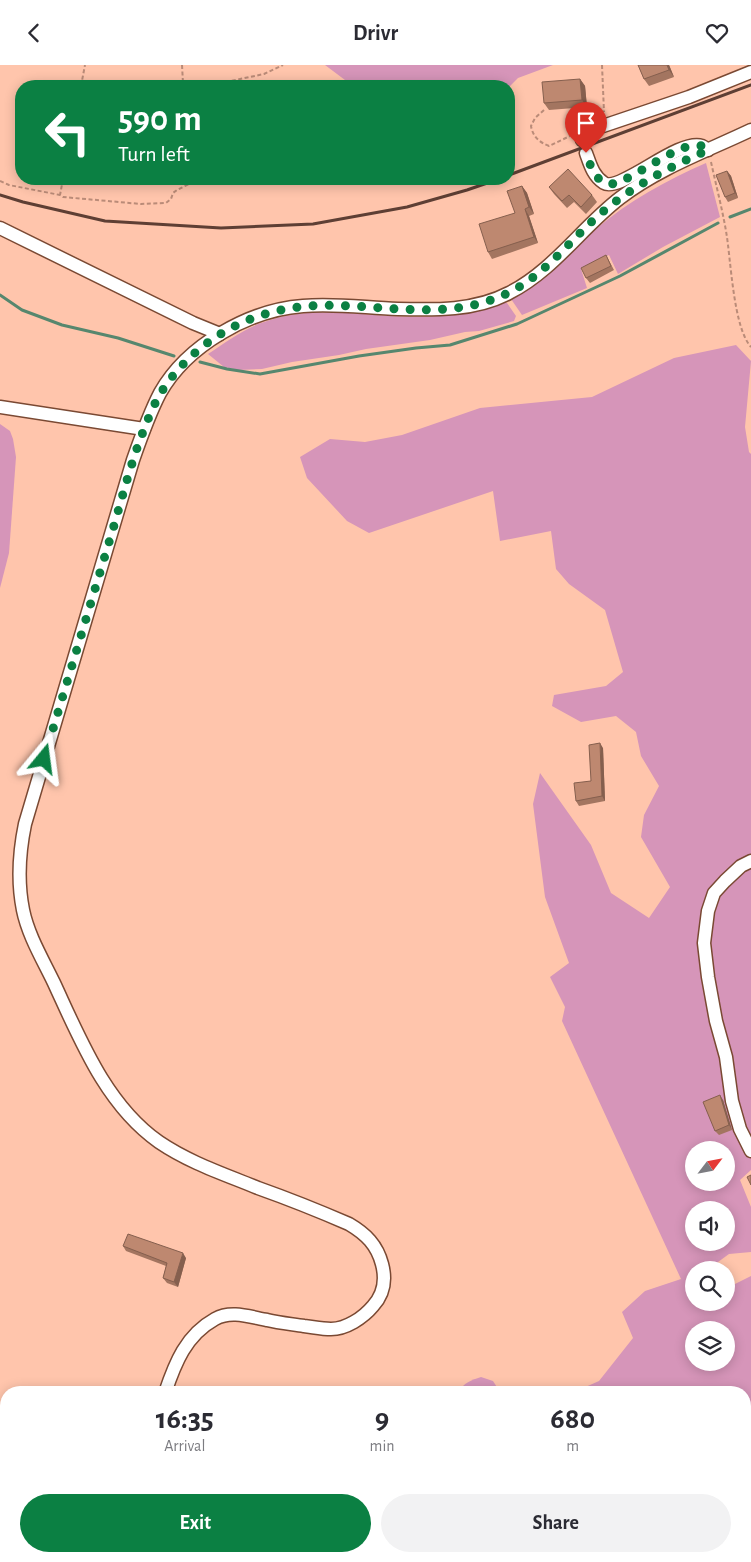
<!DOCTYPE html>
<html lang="en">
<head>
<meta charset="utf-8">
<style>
	:root { --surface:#fff; --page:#f2f2f3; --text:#2b2b33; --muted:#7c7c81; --accent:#0b8043 }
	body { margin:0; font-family:"Alegreya Sans",sans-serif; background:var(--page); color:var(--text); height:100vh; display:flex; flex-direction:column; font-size:19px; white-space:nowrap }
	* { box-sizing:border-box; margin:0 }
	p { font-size:16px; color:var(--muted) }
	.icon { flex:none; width:28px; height:28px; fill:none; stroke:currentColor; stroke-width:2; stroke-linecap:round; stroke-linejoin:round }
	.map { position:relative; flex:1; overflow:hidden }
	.drawer { position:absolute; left:0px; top:1321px; width:751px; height:176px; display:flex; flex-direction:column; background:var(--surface); border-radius:20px 20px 0 0; box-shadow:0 2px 12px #0003 }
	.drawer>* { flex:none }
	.guide { position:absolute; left:15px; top:15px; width:500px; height:105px; border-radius:20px; box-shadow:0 2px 12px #0003; background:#0b8043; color:#fff; overflow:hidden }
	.needle { width:32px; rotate:58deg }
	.controls { position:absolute; left:685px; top:1076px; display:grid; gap:10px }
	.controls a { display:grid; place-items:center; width:50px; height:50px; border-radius:50%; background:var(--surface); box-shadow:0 2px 12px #0003; font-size:25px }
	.pin { position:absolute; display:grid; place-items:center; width:42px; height:42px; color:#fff; margin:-51px -21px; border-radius:50% 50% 50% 0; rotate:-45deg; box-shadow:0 0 5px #0007 }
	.pin .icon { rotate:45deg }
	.me { position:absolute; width:55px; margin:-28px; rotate:16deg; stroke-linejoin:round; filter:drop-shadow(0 0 4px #0008) }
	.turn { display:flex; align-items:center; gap:18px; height:105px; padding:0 20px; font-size:22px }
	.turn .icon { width:65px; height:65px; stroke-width:2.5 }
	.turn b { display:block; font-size:35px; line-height:42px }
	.eta { display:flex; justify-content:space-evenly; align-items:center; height:85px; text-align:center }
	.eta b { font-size:30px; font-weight:600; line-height:35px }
	.action { display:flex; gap:10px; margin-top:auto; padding:10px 20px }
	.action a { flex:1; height:58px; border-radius:30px; background:var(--accent); color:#fff; font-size:20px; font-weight:600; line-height:58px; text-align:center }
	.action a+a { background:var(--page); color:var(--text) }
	header { display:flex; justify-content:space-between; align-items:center; height:65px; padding:0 20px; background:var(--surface); font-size:22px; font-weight:600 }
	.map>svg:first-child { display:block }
	.green { fill:#d695b9; fill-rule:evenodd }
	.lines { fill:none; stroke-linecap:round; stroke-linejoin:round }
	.stream { stroke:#56876e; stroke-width:3 }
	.minor-casing { stroke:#7a4933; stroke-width:15 }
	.path { stroke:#ba8b78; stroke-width:2; stroke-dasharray:4 2.5; stroke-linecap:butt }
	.minor { stroke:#fff; stroke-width:12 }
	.rail { stroke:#5e3f34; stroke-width:3 }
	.wall { fill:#a37560 }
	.shaded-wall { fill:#855f4e }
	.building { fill:#be8870; stroke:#855f4e }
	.route { stroke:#0b8043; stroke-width:9; stroke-dasharray:0 16.2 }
</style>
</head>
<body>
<header><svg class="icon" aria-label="back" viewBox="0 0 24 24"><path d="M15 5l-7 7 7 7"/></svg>Drivr<svg class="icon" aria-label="heart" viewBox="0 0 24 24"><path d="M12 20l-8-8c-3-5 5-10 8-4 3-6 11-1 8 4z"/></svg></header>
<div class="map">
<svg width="751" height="1497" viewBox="0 0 751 1497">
	<rect width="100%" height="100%" fill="#ffc5ac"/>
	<g class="green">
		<path d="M325,0h228l-35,13 -9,9v-1l-76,-2 -3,2h-77z"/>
		<path d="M706,98l14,54 -57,30 -45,27 -9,-19 -28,14 6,19 -65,27 -11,-16c14,-8 29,-16 41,-28 16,-13 29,-29 45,-43 32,-27 70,-48 109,-65z"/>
		<path d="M504,237l3,1 9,13 -2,5 -35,10 -14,1 -35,8 -64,9 -27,6 -47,7 -30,7 -24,1 -14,-3 -16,-13c17,-11 34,-24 53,-31 54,-20 102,-6 156,-6 31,0 58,-5 87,-15z"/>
		<path d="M736,280l15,16 -6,66 4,25 2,2v716l-11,10 11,27v45l-22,2 -22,16h-13v33h17l1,4 4,-4h10l1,-15 24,-12v286h-129l6,-6h117v-163l-167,-1 3,-3 18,-8 34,-43 -11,-26 23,-21 36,-12 -119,-258 3,-14 -15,-30 19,-14 -24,-66 -12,-93 7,-31 51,72 20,48 38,25 21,-31 -29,-50 3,-22 15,-29 -18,-30 -5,-24 -20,-16 -35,6 -29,-16 2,-11 52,-9 17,-14 -18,-62 -36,-26 -13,-15 -5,-38 -51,10 -7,-50 -124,42 -22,-12 -40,-43 -7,-21 30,-18 35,3 37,-7 78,-27 112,-11 82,-39zM694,1085h32v33h-32zM694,1145h32v33h-32zM694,1265h32v33h-32z"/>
		<path d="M0,359l10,7 3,8 3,18 -7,96 -9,35z"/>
		<path d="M481,1312l12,4 7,11h-42c6,-9 13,-12 23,-15z"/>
		<path d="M386,1491h164l1,6h-162z"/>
	</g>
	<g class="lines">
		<g class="stream">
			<path d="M730,152l21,-8"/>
			<path d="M0,230l22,15 40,15 56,13 56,18"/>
			<path d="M200,297l27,7 33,5 99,-18 57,-8 34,-3 67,-21 58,-27 45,-21 98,-53"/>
		</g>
		<g class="minor-casing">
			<g id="minor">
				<path d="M582,75l6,-7 12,-6 89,-30 62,-25"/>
				<path d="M586,88c4,11 7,23 18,30 16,10 74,-45 98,-37 1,0 6,4 6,4"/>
				<path d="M0,163l193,95 27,11"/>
				<path d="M0,342l144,22"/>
				<path d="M751,796l-10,5 -16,15 -11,12 -6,18 -4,32 4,34 8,44 10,36 6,44 8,28 11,22"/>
				<path d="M165,1328c10,-30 21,-58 50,-74 16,-9 35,-2 52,1 12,3 24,4 37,6 9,1 18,3 27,3 15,0 32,-11 42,-23 11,-12 13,-27 9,-42 -5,-19 -16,-30 -33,-40 -30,-13 -60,-25 -91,-36 -34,-14 -68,-25 -99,-46 -53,-37 -79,-103 -105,-159 -11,-23 -26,-48 -31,-73 -6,-30 -4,-57 2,-86l108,-364c8,-23 16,-46 27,-67 27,-48 89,-83 143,-87 32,-3 63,2 95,3 37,1 77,2 111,-16 44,-22 73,-66 111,-95 39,-30 87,-47 131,-68"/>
				<path d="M98,1497l5,-6"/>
			</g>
		</g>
		<g class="path">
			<path d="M182,0l1,18"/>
			<path d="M602,0l2,47"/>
			<path d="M81,21l4,-21"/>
			<path d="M183,21v-3l43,-1 38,-8 19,-9"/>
			<path d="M544,45l-9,8 -4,8c2,11 8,16 18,20l21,-10"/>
			<path d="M711,97c5,23 11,46 15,69 5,28 7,96 25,116"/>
			<path d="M63,114l-3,16 3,2 78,7 25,-1 5,-4 2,-6 4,-3 12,-6v-5"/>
			<path d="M0,116l9,4 51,10"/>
		</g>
		<use href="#minor" class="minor"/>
		<g class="rail">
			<path d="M509,110l242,-90"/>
			<path d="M0,130l23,7 82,19 116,7 92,-4 94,-17 60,-17 32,-11"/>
		</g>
	</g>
	<g class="wall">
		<path d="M638,0h31l5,12 -25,9 -5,-7z"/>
		<path d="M580,14l5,7 2,21 -38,3 -5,-7z"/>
		<path d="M727,106l4,5 7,22 -10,4 -3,-5z"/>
		<path d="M522,121l5,7 7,21 -5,2 9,27 -46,16 -4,-7 27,-39z"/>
		<path d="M549,122l43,8 5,7 -11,12 -12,-12 -7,6 -13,-14z"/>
		<path d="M606,190l8,15 -24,13 -4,-5z"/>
		<path d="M603,683l2,53 -26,5 -3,-5 15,-20z"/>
		<path d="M723,1035l9,30 -13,5 -4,-4z"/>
		<path d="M123,1181l63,12 -8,29 -11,-4 -4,-5 3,-12 -40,-15z"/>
	</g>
	<g class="shaded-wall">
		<path d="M667,0h2l5,12 -5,-7z"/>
		<path d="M580,14l5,7 2,21 -5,-7z"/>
		<path d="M727,106l4,5 7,22 -3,-5z"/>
		<path d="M522,121l5,7 7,21 -5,-7z"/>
		<path d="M525,144l4,7 9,27 -4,-6z"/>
		<path d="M600,678l3,5 2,53 -3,-5z"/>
		<path d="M720,1030l3,5 9,30 -3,-5z"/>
		<path d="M183,1188l3,5 -8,29 -4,-5z"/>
		<path d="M589,1491h3l1,6 -3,-1z"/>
	</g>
	<g class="building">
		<path d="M638,0h29l2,5 -25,9z"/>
		<path d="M580,14l2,21 -38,3 -2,-21z"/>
		<path d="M568,104l24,26 -11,12 -12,-12 -7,6 -13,-14z"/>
		<path d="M727,106l8,22 -10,4 -9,-22z"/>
		<path d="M522,121l7,21 -4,2 9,28 -46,15 -9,-28 36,-11 -8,-22z"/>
		<path d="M606,190l5,11 -25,12 -5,-10z"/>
		<path d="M600,678l2,53 -26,5 -2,-18 17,-2 -2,-36z"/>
		<path d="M720,1030l9,30 -14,6 -12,-29z"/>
		<path d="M751,1110v10l-4,-8z"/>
		<path d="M128,1169l55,19 -9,29 -11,-4 4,-15 -44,-17z"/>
		<path d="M564,1491h25l1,5 -25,1z"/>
	</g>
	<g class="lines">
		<path class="route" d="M44,694c23,-77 46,-153 69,-230 9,-31 17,-62 28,-92 6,-15 12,-32 21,-46 27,-42 71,-71 119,-81 68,-15 139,13 207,-9 49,-15 75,-54 111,-86 33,-29 71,-48 109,-65 0,0 -5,-4 -6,-4 -24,-8 -82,47 -98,37 -11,-7 -14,-19 -18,-30"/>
	</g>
</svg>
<div class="controls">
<a><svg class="needle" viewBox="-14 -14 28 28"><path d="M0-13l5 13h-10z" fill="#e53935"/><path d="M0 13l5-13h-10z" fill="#7c7c81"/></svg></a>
<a><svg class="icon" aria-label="sound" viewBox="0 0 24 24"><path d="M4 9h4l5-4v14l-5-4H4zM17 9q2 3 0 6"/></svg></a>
<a><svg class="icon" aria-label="search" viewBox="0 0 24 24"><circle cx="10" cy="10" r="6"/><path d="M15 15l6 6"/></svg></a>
<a><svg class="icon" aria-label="layers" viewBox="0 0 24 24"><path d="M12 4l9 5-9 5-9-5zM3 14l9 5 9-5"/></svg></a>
</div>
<div class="pin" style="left:586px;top:88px;background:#d93025"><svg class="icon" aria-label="arrive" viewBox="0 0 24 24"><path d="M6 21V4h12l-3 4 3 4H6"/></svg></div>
<svg class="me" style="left:44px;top:694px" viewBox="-20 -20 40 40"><path d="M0-17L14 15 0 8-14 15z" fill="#0b8043" stroke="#fff" stroke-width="4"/></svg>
<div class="guide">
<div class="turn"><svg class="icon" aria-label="left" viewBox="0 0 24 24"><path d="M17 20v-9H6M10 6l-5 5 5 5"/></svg><div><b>590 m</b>Turn left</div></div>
</div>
<section class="drawer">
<div class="eta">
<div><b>16:35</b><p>Arrival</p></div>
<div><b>9</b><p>min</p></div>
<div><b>680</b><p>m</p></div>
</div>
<div class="action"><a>Exit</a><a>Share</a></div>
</section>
</div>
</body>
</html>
